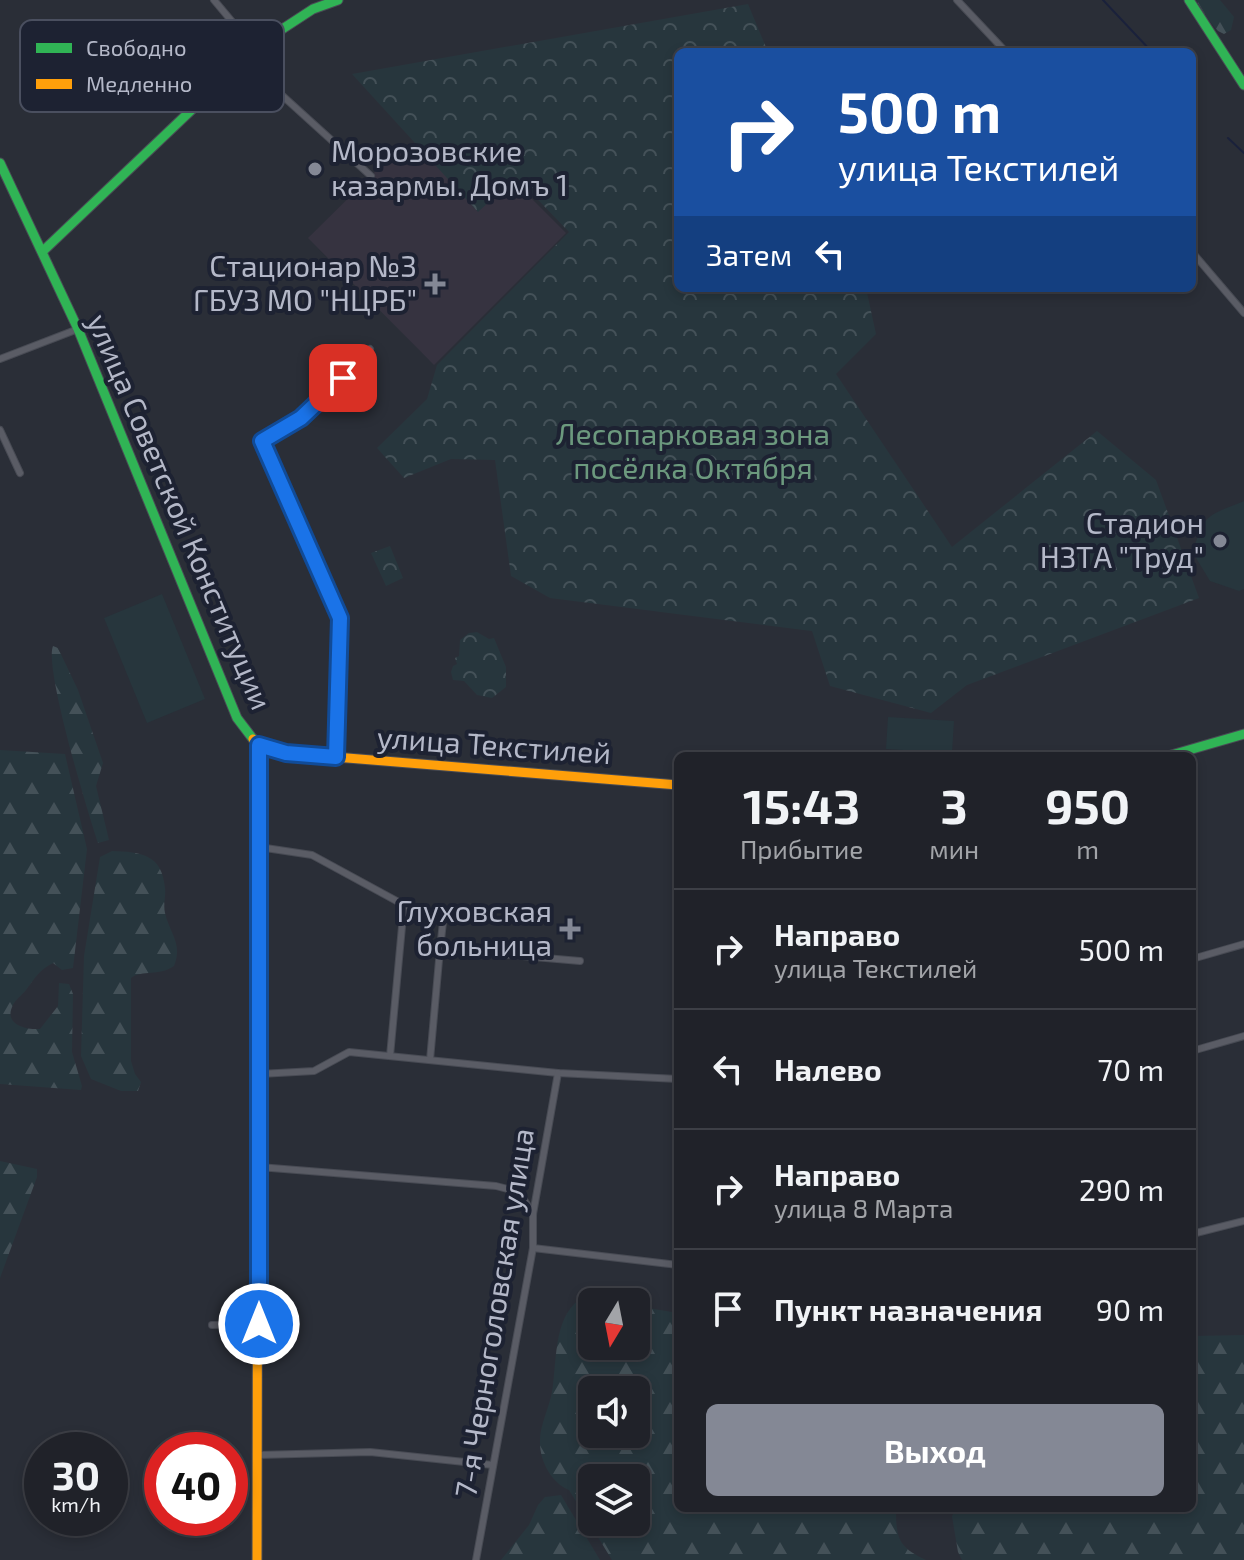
<!DOCTYPE html>
<html lang="ru">
<head>
<meta charset="utf-8">
<style>
	:root { --surface:#202229; --page:#2d2f35; --text:#f1f3f6; --muted:#a2a4a8; --line:#3d3f46; --accent:#848895 }
	body { margin:0; font-family:"Exo 2",sans-serif; background:var(--page); color:var(--text); height:100vh; display:flex; flex-direction:column; font-size:30px; white-space:nowrap }
	* { box-sizing:border-box; margin:0 }
	p { font-size:26px; color:var(--muted) }
	.icon { flex:none; width:44px; height:44px; fill:none; stroke:currentColor; stroke-width:2; stroke-linecap:round; stroke-linejoin:round }
	.map { position:relative; flex:1; overflow:hidden }
	.details { position:absolute; left:674px; top:752px; width:522px; height:760px; display:flex; flex-direction:column; background:var(--surface); border-radius:12px; box-shadow:0 4px 12px #0003,0 0 0 2px var(--line) }
	.details>* { flex:none }
	.hud { position:absolute; left:674px; top:48px; width:522px; height:244px; border-radius:12px; box-shadow:0 4px 12px #0003,0 0 0 2px var(--line); background:#1a4fa0; color:#fff; overflow:hidden }
	.needle { width:52px; rotate:190deg }
	.controls { position:absolute; left:578px; top:1288px; display:grid; gap:16px }
	.controls a { display:grid; place-items:center; width:72px; height:72px; border-radius:12px; background:var(--surface); box-shadow:0 4px 12px #0003,0 0 0 2px var(--line); font-size:40px }
	.speed { position:absolute; left:24px; top:1432px; display:flex; gap:16px; font-size:40px; font-weight:700; text-align:center }
	.speed>* { display:grid; place-content:center; width:104px; height:104px; border-radius:50%; background:var(--surface); box-shadow:0 4px 12px #0003,0 0 0 2px var(--line); line-height:1 }
	.speed small { font-size:20px; font-weight:400 }
	.speed .limit { border:12px solid #d22; background:#fff; color:#111 }
	.pin { position:absolute; display:grid; place-items:center; width:68px; height:68px; color:#fff; margin:-34px; border-radius:16px; box-shadow:0 4px 12px #0006 }
	.me { position:absolute; width:88px; margin:-44px; rotate:0deg; stroke-linejoin:round; filter:drop-shadow(0 0 6px #0008) }
	.turn { display:flex; align-items:center; gap:28px; height:168px; padding:0 32px; font-size:36px }
	.turn .icon { width:104px; height:104px; stroke-width:2.5 }
	.turn b { display:block; font-size:56px; line-height:68px }
	.then { display:flex; align-items:center; height:76px; padding:0 32px; background:#0003; gap:16px; font-size:30px }
	.eta { display:flex; justify-content:space-evenly; align-items:center; height:136px; text-align:center }
	.eta b { font-size:48px; font-weight:700; line-height:56px }
	.action { display:flex; gap:16px; margin-top:auto; padding:16px 32px }
	.action a { flex:1; height:92px; border-radius:12px; background:var(--accent); color:#fff; font-size:32px; font-weight:700; line-height:92px; text-align:center }
	ul { padding:0; list-style:none }
	li { display:flex; align-items:center; gap:24px; height:120px; padding:0 32px; border-top:2px solid var(--line) }
	li div { flex:1 }
	li b { display:block; font-size:30px }
	li em { font-style:normal }
	.map>svg:first-child { display:block }
	.medical { fill:#363340 }
	.grass { fill:#27363d }
	.forest { fill:url(#forest-firs); fill-rule:evenodd }
	.park { fill:url(#park-crowns) }
	.lines { fill:none; stroke-linecap:round; stroke-linejoin:round }
	.stream { stroke:#1a213b; stroke-width:2 }
	.street-casing { stroke:#484b54; stroke-width:8 }
	.fast-casing { stroke:#484b54; stroke-width:11 }
	.slow-casing { stroke:#484b54; stroke-width:11 }
	.street { stroke:#5a5c65; stroke-width:6 }
	.fast { stroke:#30b455; stroke-width:9 }
	.slow { stroke:#ff9f0a; stroke-width:9 }
	.route-casing { stroke:#114b97; stroke-width:20 }
	.route { stroke:#1a73e8; stroke-width:14 }
	.poi-dot { fill:#848895; stroke:#1d2232; stroke-width:3 }
	.labels { text-anchor:middle; stroke-width:8; stroke-linejoin:round; paint-order:stroke }
	.poi-label { font-size:30px; fill:#b4b8c8; stroke:#1d2232; text-anchor:end }
	.park-label { font-size:30px; fill:#6c997e; stroke:#1d2232 }
	.street-label { font-size:30px; fill:#b4b8c8; stroke:#1d2232 }
	.key { fill:#1d2232; stroke:#4a4f5f; stroke-width:2 }
	.key-label { font-size:22px; fill:#b4b8c8 }
</style>
</head>
<body>
<div class="map">
<svg width="1244" height="1560" viewBox="0 0 1244 1560">
	<defs>
		<pattern id="forest-firs" width="22" height="20" patternUnits="userSpaceOnUse" patternTransform="scale(2)"><rect width="22" height="20" fill="#27363d"/><path d="M5 1l3.5 6h-7zM16 11l3.5 6h-7z" fill="#445158"/></pattern>
		<pattern id="park-crowns" width="20" height="18" patternUnits="userSpaceOnUse" patternTransform="scale(2)"><rect width="20" height="18" fill="#27363d"/><path d="M2 6a3 3 0 1 1 6 0M12 15a3 3 0 1 1 6 0" fill="none" stroke="#445158"/></pattern>
	</defs>
	<rect width="100%" height="100%" fill="#2a2e37"/>
	<path class="medical" d="M402,145l113,37 51,51 -132,132 -126,-127z"/>
	<g class="grass">
		<path d="M1244,501v88l-5,2 -29,-10 -17,-28c10,-40 15,-37 51,-52z"/>
		<path d="M162,594l43,105 -58,24 -43,-105z"/>
		<path d="M888,717l66,4 -2,32 -66,-4z"/>
	</g>
	<g class="forest">
		<path d="M1196,0h24l14,17 -3,13 -7,4 -6,-3 -10,-12z"/>
		<path d="M53,646l5,2 20,42 25,73 -7,23 13,54 -11,3c-10,-30 -54,-175 -45,-197z"/>
		<path d="M0,750l65,4 22,95 -14,119 -11,2 -9,-7c-14,7 -18,15 -27,27 -4,5 -11,10 -13,15 -10,19 12,25 27,24l18,-23 1,-23 10,1 4,10 -1,58 10,34 -1,4 -81,-6z"/>
		<path d="M112,851c29,1 50,3 53,37 1,8 -2,17 0,25 5,21 18,31 9,53 -16,11 -31,3 -43,12v83l4,13 6,8 -3,9h-17l-30,-12 -10,-23 3,-100 16,-99z"/>
		<path d="M0,1161l37,8v8l-37,101z"/>
		<path d="M579,1300l28,2h-15v44h44v-40l36,6 6,4v192h218c0,30 2,39 30,52h-314l-43,-70c-18,-7 -30,-30 -29,-50 0,-15 9,-32 12,-48 5,-29 1,-73 27,-92zM592,1390h44v44h-44zM592,1478h44v44h-44z"/>
		<path d="M1244,1335v225h-282l-4,-8 -6,-36 5,-8h235v-172z"/>
		<path d="M561,1495l39,65h-99l28,-35 9,-20 7,-8z"/>
	</g>
	<g class="park">
		<path d="M748,4l20,48h-90v236h188l10,46 -40,40 116,173 145,-116 59,49 43,118 -232,87 -36,28 -101,-27 -18,-55 -262,-33 -39,-22 -16,-116 -44,-1 -47,19 -27,-30 50,-49 10,-34 132,-133 -53,-55 -38,35 -126,-138z"/>
		<path d="M390,546l13,32 -17,8 -15,-33z"/>
		<path d="M477,632l12,7 5,-1 12,29v20l-14,11 -15,-3 -13,-14 -11,-1 -2,-8 2,-6 4,-2 -2,-6 4,-2 1,-16 9,-7z"/>
	</g>
	<g class="lines">
		<g class="stream">
			<path d="M1103,0l49,52"/>
			<path d="M1228,138l16,15"/>
		</g>
		<g class="street-casing">
			<g id="street">
				<path d="M214,0l41,49"/>
				<path d="M957,0l49,52"/>
				<path d="M243,60l128,116"/>
				<path d="M1192,252l52,61"/>
				<path d="M0,359l78,-30"/>
				<path d="M0,430l20,43"/>
				<path d="M336,757l4,-139 -78,-177 39,-23 69,-69"/>
				<path d="M259,847l53,8 92,50 -14,151"/>
				<path d="M404,905l39,17 -3,27"/>
				<path d="M1192,959l52,-15"/>
				<path d="M1192,1051l52,-15"/>
				<path d="M430,1060l10,-111 140,12"/>
				<path d="M260,1074l54,-3 35,-19 209,21 120,6"/>
				<path d="M259,1167l237,19 23,6 14,22"/>
				<path d="M1192,1234l52,-13"/>
				<path d="M533,1248l145,17"/>
				<path d="M212,1325l47,-1"/>
				<path d="M258,1455l112,-3 123,13"/>
				<path d="M476,1560l57,-312v-34l25,-141"/>
			</g>
		</g>
		<g class="fast-casing">
			<g id="fast">
				<path d="M1189,0l55,85"/>
				<path d="M0,163l78,166 159,389 16,21"/>
				<path d="M43,251l221,-210 49,-32 25,-9"/>
				<path d="M1168,756l76,-22"/>
				<path d="M258,960l1,-215"/>
			</g>
		</g>
		<g class="slow-casing">
			<g id="slow">
				<path d="M253,739l16,10 17,4 392,32"/>
				<path d="M257,1560l1,-600"/>
			</g>
		</g>
		<use href="#street" class="street"/>
		<use href="#fast" class="fast"/>
		<use href="#slow" class="slow"/>
	</g>
	<g class="lines">
		<g class="route-casing">
			<path id="route" d="M259,1324v-579l27,8 50,4 4,-139 -78,-177 39,-23 42,-40"/>
		</g>
		<use href="#route" class="route"/>
	</g>
	<g class="poi-dot">
		<circle cx="315" cy="169" r="8"/>
		<path d="M431 272h8v8h8v8h-8v8h-8v-8h-8v-8h8z"/>
		<circle cx="1220" cy="541" r="8"/>
		<path d="M566 917h8v8h8v8h-8v8h-8v-8h-8v-8h8z"/>
	</g>
	<g class="labels">
		<g class="poi-label">
			<text x="331" y="162" text-anchor="start">Морозовские<tspan x="331" dy="34">казармы. Домъ 1</tspan></text>
			<text x="417" y="277">Стационар №3<tspan x="417" dy="34">ГБУЗ МО "НЦРБ"</tspan></text>
			<text x="1204" y="534">Стадион<tspan x="1204" dy="34">НЗТА "Труд"</tspan></text>
			<text x="552" y="922">Глуховская<tspan x="552" dy="34">больница</tspan></text>
		</g>
		<g class="park-label">
			<text x="693" y="445">Лесопарковая зона<tspan x="693" dy="34">посёлка Октября</tspan></text>
		</g>
		<g class="street-label">
			<text transform="translate(179 512) rotate(67)" y="10">улица Советской Конституции</text>
			<text transform="translate(494 746) rotate(4)" y="10">улица Текстилей</text>
			<text transform="translate(495 1313) rotate(-81)" y="10">7-я Черноголовская улица</text>
		</g>
	</g>
	<rect x="20" y="20" width="264" height="92" rx="12" class="key"/>
	<rect x="36" y="43" width="36" height="10" fill="#30b455"/>
	<rect x="36" y="79" width="36" height="10" fill="#ff9f0a"/>
	<g class="key-label">
		<text x="86" y="56">Свободно</text>
		<text x="86" y="92">Медленно</text>
	</g>
</svg>
<div class="controls">
<a><svg class="needle" viewBox="-14 -14 28 28"><path d="M0-13l5 13h-10z" fill="#e53935"/><path d="M0 13l5-13h-10z" fill="#a2a4a8"/></svg></a>
<a><svg class="icon" aria-label="sound" viewBox="0 0 24 24"><path d="M4 9h4l5-4v14l-5-4H4zM17 9q2 3 0 6"/></svg></a>
<a><svg class="icon" aria-label="layers" viewBox="0 0 24 24"><path d="M12 4l9 5-9 5-9-5zM3 14l9 5 9-5"/></svg></a>
</div>
<div class="speed"><div>30<small>km/h</small></div><div class="limit">40</div></div>
<div class="pin" style="left:343px;top:378px;background:#d93025"><svg class="icon" aria-label="arrive" viewBox="0 0 24 24"><path d="M6 21V4h12l-3 4 3 4H6"/></svg></div>
<svg class="me" style="left:259px;top:1324px" viewBox="-20 -20 40 40"><circle r="17" fill="#1a73e8" stroke="#fff" stroke-width="3"/><path d="M0-11L8 9 0 5-8 9z" fill="#fff"/></svg>
<div class="hud">
<div class="turn"><svg class="icon" aria-label="right" viewBox="0 0 24 24"><path d="M7 20v-9h11M14 6l5 5-5 5"/></svg><div><b>500 m</b>улица Текстилей</div></div>
<div class="then">Затем<svg class="icon" aria-label="left" viewBox="0 0 24 24"><path d="M17 20v-9H6M10 6l-5 5 5 5"/></svg></div>
</div>
<section class="details">
<div class="eta">
<div><b>15:43</b><p>Прибытие</p></div>
<div><b>3</b><p>мин</p></div>
<div><b>950</b><p>m</p></div>
</div>
<ul>
<li><svg class="icon" aria-label="right" viewBox="0 0 24 24"><path d="M7 20v-9h11M14 6l5 5-5 5"/></svg><div><b>Направо</b><p>улица Текстилей</p></div><em>500 m</em></li>
<li><svg class="icon" aria-label="left" viewBox="0 0 24 24"><path d="M17 20v-9H6M10 6l-5 5 5 5"/></svg><div><b>Налево</b></div><em>70 m</em></li>
<li><svg class="icon" aria-label="right" viewBox="0 0 24 24"><path d="M7 20v-9h11M14 6l5 5-5 5"/></svg><div><b>Направо</b><p>улица 8 Марта</p></div><em>290 m</em></li>
<li><svg class="icon" aria-label="arrive" viewBox="0 0 24 24"><path d="M6 21V4h12l-3 4 3 4H6"/></svg><div><b>Пункт назначения</b></div><em>90 m</em></li>
</ul>
<div class="action"><a>Выход</a></div>
</section>
</div>
</body>
</html>
